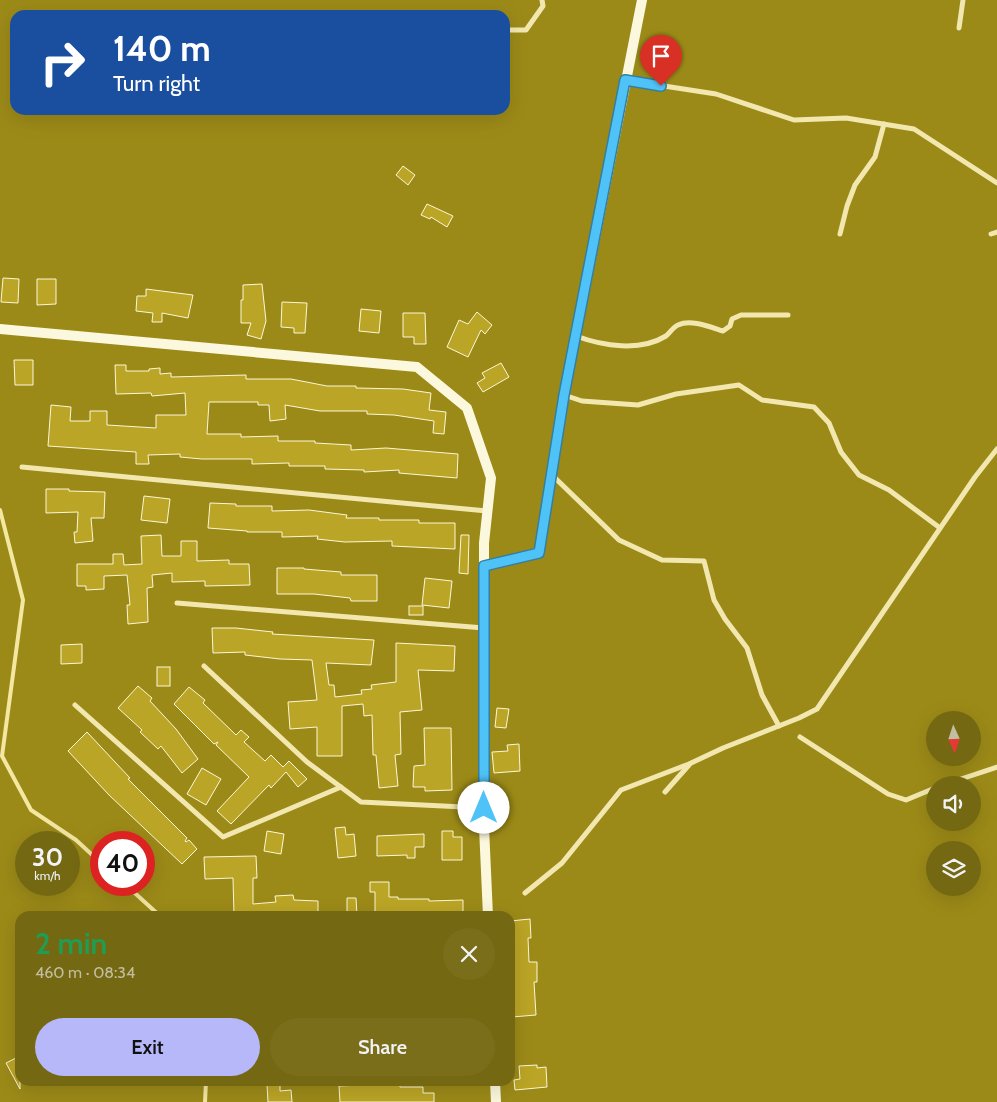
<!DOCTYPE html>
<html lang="en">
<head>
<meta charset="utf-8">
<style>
	:root { --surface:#756812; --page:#7a6e1b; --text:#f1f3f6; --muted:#c2be9f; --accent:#b7b8fa }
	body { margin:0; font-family:Cabin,sans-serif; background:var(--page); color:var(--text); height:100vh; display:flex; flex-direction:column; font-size:19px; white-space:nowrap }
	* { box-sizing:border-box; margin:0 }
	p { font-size:16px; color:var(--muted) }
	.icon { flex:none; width:28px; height:28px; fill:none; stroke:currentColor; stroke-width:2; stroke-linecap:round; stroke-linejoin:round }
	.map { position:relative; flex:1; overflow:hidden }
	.side { position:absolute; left:15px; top:911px; width:500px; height:175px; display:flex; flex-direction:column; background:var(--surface); border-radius:15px; box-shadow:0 5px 20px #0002 }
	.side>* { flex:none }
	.guide { position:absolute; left:10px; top:10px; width:500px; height:105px; border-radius:15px; box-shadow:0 5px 20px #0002; background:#1a4fa0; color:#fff; overflow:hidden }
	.needle { width:32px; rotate:177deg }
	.tools { position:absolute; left:926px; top:711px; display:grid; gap:10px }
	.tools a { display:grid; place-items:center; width:55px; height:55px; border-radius:50%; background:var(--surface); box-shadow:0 5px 20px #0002; font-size:25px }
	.speed { position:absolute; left:15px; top:831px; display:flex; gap:10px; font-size:25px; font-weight:700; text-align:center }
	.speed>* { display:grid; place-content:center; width:65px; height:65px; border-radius:50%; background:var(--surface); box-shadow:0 5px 20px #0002; line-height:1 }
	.speed small { font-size:12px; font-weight:400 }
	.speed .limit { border:8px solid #d22; background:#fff; color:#111 }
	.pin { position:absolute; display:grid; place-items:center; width:42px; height:42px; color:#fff; margin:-51px -21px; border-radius:50% 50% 50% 0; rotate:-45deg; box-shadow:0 0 5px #0007 }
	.pin .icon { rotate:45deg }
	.me { position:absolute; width:55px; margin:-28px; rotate:0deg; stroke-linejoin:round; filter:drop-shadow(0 0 4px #0008) }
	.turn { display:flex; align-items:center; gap:18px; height:105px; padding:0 20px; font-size:22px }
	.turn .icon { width:65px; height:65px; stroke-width:2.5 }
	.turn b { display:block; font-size:35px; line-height:42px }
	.round { display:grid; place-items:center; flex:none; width:52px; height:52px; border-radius:26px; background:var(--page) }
	.summary { display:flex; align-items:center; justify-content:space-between; height:85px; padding:0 20px }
	h1 { font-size:30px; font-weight:600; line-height:38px; color:#1e9e55 }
	.action { display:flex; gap:10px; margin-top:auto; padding:10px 20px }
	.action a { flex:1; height:58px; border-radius:30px; background:var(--accent); color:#111; font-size:20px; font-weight:600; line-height:58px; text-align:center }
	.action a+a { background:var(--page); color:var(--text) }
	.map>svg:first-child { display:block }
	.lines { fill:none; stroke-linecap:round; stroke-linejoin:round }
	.stream { stroke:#f4e7a2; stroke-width:4 }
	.building { fill:#bba526; stroke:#fcf7d7 }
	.street { stroke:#f2e8af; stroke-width:5 }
	.secondary { stroke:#fcf8de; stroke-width:10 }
	.route-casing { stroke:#337fa1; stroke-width:12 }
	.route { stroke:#4fc3f7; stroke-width:9 }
</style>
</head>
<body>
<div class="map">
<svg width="997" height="1102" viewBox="0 0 997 1102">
	<rect width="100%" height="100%" fill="#9c8a18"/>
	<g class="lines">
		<g class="stream">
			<path d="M0,510l23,90 -21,156 29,54 45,30 25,23"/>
			<path d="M126,885l34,31"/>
			<path d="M205,1102l1,-21"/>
		</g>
	</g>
	<g class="building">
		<path d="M403,166l12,9 -7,10 -12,-10z"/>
		<path d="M427,204l26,12 -6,11 -16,-10 -1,2 -9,-4z"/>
		<path d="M3,278l16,1 -1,24 -17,-1z"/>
		<path d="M37,279h19v25l-19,1z"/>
		<path d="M262,284l4,37 -5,18 -14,-4 4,-12h-10v-23h2v-15z"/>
		<path d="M146,289l47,6 -5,23 -26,-5v9h-10l1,-9 -17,-2 1,-15h9z"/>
		<path d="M282,302l25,1 -2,30h-11v-5l-13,-1z"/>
		<path d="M361,309l20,2 -2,22 -20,-2z"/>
		<path d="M477,312l15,13 -7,9 -4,-4 -13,27 -21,-10 12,-27 9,4z"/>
		<path d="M403,313h22l1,31h-12v-7h-11z"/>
		<path d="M14,360h19v25h-18z"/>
		<path d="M501,363l8,14 -26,15 -6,-9 8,-5 -3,-5z"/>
		<path d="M115,365h11v6h23v-2l11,-1v6l11,-1v4l75,-2v4h45l36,7h29v2l47,1 28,4 -2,17 17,2 -2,22 -11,-1 1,-12 -40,-6 -27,-1v-3h-47l-35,-6 1,14 -16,2 -1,-16h-11v-3h-49l-2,32h34v3l37,-1v5h37v2l36,2v5l35,-2 72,6 -1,24 -58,-5v-3l-35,2v-2l-39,-1v-3h-36v-3l-37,1v-5h-50l-22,-2v-3l-32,1 1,9h-13v-12l-88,-6 3,-41 20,2 -1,14h20v-10h17v14l49,3v-13h30l-1,-22 -33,3 -1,-3 -35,1z"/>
		<path d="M46,489h23v2l36,1 -1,26h-13l2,23 -18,2 -1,-11h3l1,-20 -32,1z"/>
		<path d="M144,496l26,3 -3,24 -26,-3z"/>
		<path d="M210,503l26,1v2h36v5l37,-1 38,5 -1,3h33v2h40v3h36v26l-63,-3v-5l-47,1 -28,-3 1,-3 -36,1v-5h-35v-1l-39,-3z"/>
		<path d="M161,535l1,21h19v-15h16v20l32,-1v4h20l1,21 -45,1v-5l-33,1v-9l-20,2 1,12 -6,1 1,34 -20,2 -1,-19h3l-3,-30 -23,1v13l-18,1v-4h-9v-22h36v-10h10l1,11 18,-1 -1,-28z"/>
		<path d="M461,535h8l-1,39 -9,-1z"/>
		<path d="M277,568h27v1l37,3v3h36v26h-26l-1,-3 -36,-4h-37z"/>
		<path d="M425,578l27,3 -3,27 -27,-3z"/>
		<rect x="409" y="606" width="14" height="9"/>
		<path d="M212,628h24l37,4 -1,2 102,6 -3,25 -45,-2 3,22h5l1,12 27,-3 -1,-4 11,-1 -1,-4 25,-3v-39l59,3 -1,25 -36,-1 4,40 -22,2 1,42 -6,1 3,31 -19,2 -3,-33h-3l-1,-40 -8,1 -1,-12 -21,2v50h-25v-29l-27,2 -2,-27 29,-2 -5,-40 -32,-1 -35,-4v-3l-32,1z"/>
		<path d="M82,644v19l-21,1v-19z"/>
		<rect x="157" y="667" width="13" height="19"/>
		<path d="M138,686l14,12 -2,3 26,28 22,30 -16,14 -21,-27 -3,3 -18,-17 2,-2 -24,-22z"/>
		<path d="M189,687l16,13 -2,3 33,32 5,-5 8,7 -5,5 21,19 6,-6 12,12 6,-6 18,18 -9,8 -12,-15 -15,16 -2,-3 -38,39 -14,-13 32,-34 -33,-32 2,-3 -4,2 -40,-40z"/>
		<path d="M497,708l12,1 -3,19 -11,-1z"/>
		<path d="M424,728h27l1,62 -27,1v-4h-12l1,-21 11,-1z"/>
		<path d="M87,732l43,46 -2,1 59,59 -2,3 1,1 3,-2 8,9 -15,15 -73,-69 -41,-44z"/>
		<path d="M519,744l1,27 -26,2 -2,-21 16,-1 -1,-6z"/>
		<path d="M202,768l19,11 -15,26 -19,-11z"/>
		<path d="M345,827l1,8 8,-1 2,22 -18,2 -3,-30z"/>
		<path d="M267,831l17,3 -3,20 -17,-3z"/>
		<path d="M442,831h11v6h9v23h-20z"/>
		<path d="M424,834v13h-9v11h-8v-3l-30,1v-20z"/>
		<path d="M256,856l1,22h-4v26l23,-2 -1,-6 18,-1 1,5 24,1v15h-42l-1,-2 -41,2 -1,-38 -28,1 -1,-22z"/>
		<path d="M370,882h19v15h9v2h31v2l34,-1v16h-88v-24h-5z"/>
		<path d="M347,898h9l1,18h-10z"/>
		<path d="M530,919l1,19h-3l1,24h8v20h-3l2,33 -24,2 -2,-45h4l-4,-51z"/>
		<path d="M20,1056v33l-14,-26z"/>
		<path d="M537,1065v3l9,-1 1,20 -32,3 -1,-10 6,-1 -1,-13z"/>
		<path d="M362,1081h37l1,6h23v6h11v9h-94l-1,-16 23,-1z"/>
		<path d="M280,1083v8l11,-1 1,12h-24l-1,-17z"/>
	</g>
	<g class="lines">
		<g class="street">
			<path d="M959,28l4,-28"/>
			<path d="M505,30h21l17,-24 -1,-6"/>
			<path d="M625,80l91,14 78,26 52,-2 68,11 83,54"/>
			<path d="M840,234l7,-28 8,-21 20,-28 9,-33"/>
			<path d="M991,234l6,-2"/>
			<path d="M576,336c27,10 64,16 90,0 4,-3 7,-9 12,-11 13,-6 32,2 45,6l7,-5 2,-7 9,-4h47"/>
			<path d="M564,395l18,6 56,4 38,-11 63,-9 23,15 52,7 15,16 12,29 18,23 30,15 51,38"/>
			<path d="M22,467l465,44"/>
			<path d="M551,474l68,66 43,20 42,1 10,39 11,19 22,29 15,47 17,31"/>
			<path d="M177,603l307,25"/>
			<path d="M204,666l103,96 54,40 123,6"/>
			<path d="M75,705l148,132 118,-50"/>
			<path d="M800,737l88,57 18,6 29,-12"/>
			<path d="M943,785l54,-18"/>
			<path d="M665,792l24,-27"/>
			<path d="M525,893l37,-30 59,-73 68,-26 34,-16 76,-30 18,-9 158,-232 22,-28"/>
		</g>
		<g class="secondary">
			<path d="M0,329l417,38 50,41 24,70 -7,65v284l4,89"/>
			<path d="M484,566l55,-13 25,-158 78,-395"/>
			<path d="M495,1081l1,21"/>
		</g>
	</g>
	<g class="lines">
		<g class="route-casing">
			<path id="route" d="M484,808v-242l55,-13 25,-158 61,-315 36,6"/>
		</g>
		<use href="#route" class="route"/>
	</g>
</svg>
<div class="tools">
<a><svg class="needle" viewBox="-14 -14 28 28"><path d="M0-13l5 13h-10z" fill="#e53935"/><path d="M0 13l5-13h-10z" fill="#c2be9f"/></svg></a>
<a><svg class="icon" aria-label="sound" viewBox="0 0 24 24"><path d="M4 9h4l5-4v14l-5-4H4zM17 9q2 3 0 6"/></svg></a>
<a><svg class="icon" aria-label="layers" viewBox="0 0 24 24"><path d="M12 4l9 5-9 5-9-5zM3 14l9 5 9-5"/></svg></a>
</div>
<div class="speed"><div>30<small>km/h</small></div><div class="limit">40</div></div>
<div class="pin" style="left:661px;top:86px;background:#d93025"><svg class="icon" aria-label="arrive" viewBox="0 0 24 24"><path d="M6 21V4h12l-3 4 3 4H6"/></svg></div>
<svg class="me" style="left:484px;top:808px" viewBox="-20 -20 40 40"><circle r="19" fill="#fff"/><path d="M0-13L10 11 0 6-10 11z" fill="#4fc3f7"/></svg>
<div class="guide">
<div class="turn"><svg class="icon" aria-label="right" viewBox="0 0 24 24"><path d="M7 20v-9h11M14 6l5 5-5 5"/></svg><div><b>140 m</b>Turn right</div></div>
</div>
<section class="side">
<div class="summary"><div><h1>2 min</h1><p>460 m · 08:34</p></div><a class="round"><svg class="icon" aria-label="close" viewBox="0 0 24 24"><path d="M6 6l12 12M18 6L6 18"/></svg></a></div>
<div class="action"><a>Exit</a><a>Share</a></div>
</section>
</div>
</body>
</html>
